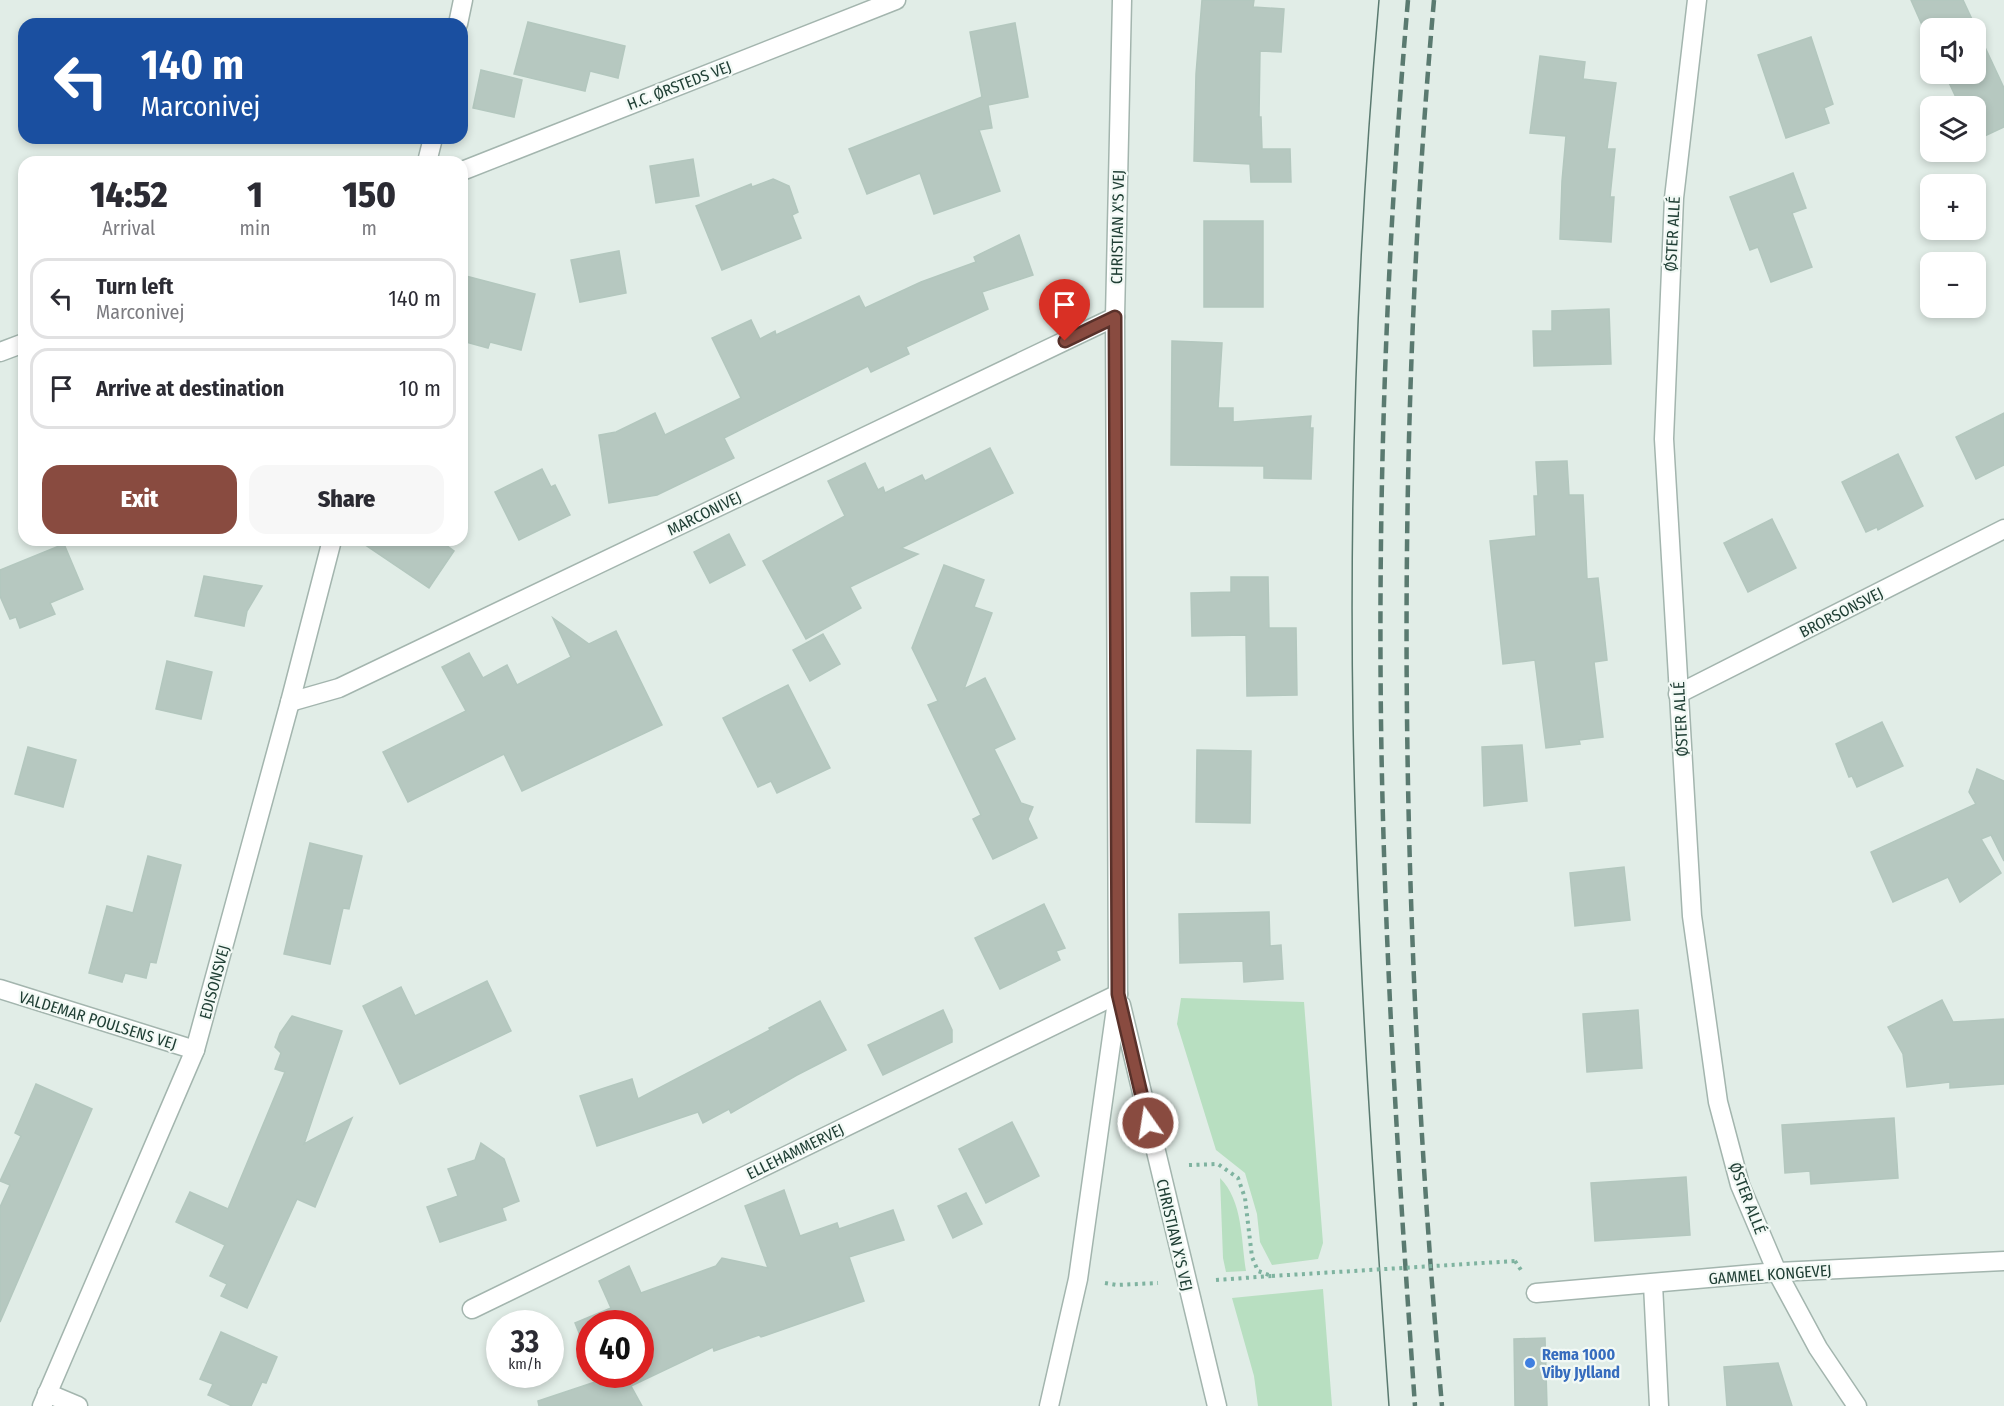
<!DOCTYPE html>
<html lang="en">
<head>
<meta charset="utf-8">
<style>
	:root { --surface:#fff; --page:#f7f7f7; --text:#2b2b33; --muted:#7c7c81; --line:#e1e1e2; --accent:#894b40 }
	body { margin:0; font-family:"Fira Sans Condensed",sans-serif; background:var(--page); color:var(--text); height:100vh; display:flex; flex-direction:column; font-size:22px; white-space:nowrap }
	* { box-sizing:border-box; margin:0 }
	p { font-size:20px; color:var(--muted) }
	.icon { flex:none; width:33px; height:33px; fill:none; stroke:currentColor; stroke-width:2; stroke-linecap:round; stroke-linejoin:round }
	.map { position:relative; flex:1; overflow:hidden }
	.sheet { position:absolute; left:18px; top:156px; width:450px; height:390px; display:flex; flex-direction:column; background:var(--surface); border-radius:18px; box-shadow:0 3px 9px #0003 }
	.sheet>* { flex:none }
	.top-card { position:absolute; left:18px; top:18px; width:450px; height:126px; border-radius:18px; box-shadow:0 3px 9px #0003; background:#1a4fa0; color:#fff; overflow:hidden }
	.fabs { position:absolute; left:1920px; top:18px; display:grid; gap:12px }
	.fabs a { display:grid; place-items:center; width:66px; height:66px; border-radius:12px; background:var(--surface); box-shadow:0 3px 9px #0003; font-size:30px }
	.speed { position:absolute; left:486px; top:1310px; display:flex; gap:12px; font-size:30px; font-weight:700; text-align:center }
	.speed>* { display:grid; place-content:center; width:78px; height:78px; border-radius:50%; background:var(--surface); box-shadow:0 3px 9px #0003; line-height:1 }
	.speed small { font-size:15px; font-weight:400 }
	.speed .limit { border:9px solid #d22; background:#fff; color:#111 }
	.pin { position:absolute; display:grid; place-items:center; width:51px; height:51px; color:#fff; margin:-62px -26px; border-radius:50% 50% 50% 0; rotate:-45deg; box-shadow:0 0 6px #0007 }
	.pin .icon { rotate:45deg }
	.me { position:absolute; width:66px; margin:-33px; rotate:347deg; stroke-linejoin:round; filter:drop-shadow(0 0 4px #0008) }
	.turn { display:flex; align-items:center; gap:21px; height:126px; padding:0 24px; font-size:27px }
	.turn .icon { width:78px; height:78px; stroke-width:2.5 }
	.turn b { display:block; font-size:42px; line-height:51px }
	.eta { display:flex; justify-content:space-evenly; align-items:center; height:102px; text-align:center }
	.eta b { font-size:36px; font-weight:800; line-height:42px }
	.button { display:flex; gap:12px; margin-top:auto; padding:12px 24px }
	.button a { flex:1; height:69px; border-radius:18px; background:var(--accent); color:#fff; font-size:24px; font-weight:800; line-height:69px; text-align:center }
	.button a+a { background:var(--page); color:var(--text) }
	ul { padding:0; list-style:none }
	li { display:flex; align-items:center; gap:18px; height:81px; margin:0 12px 9px; padding:0 12px; border:3px solid var(--line); border-radius:18px }
	li div { flex:1 }
	li b { display:block; font-size:22px }
	li em { font-style:normal }
	.map>svg:first-child { display:block }
	.green { fill:#b8dfc1 }
	.building { fill:#b6c8c0; stroke:#b3c7be; stroke-width:1.5 }
	.lines { fill:none; stroke-linecap:round; stroke-linejoin:round }
	.minor-casing { stroke:#a3b5ae; stroke-width:21 }
	.tertiary-casing { stroke:#a3b5ae; stroke-width:21 }
	.path { stroke:#7fb3a0; stroke-width:4; stroke-dasharray:3 4.5; stroke-linecap:butt }
	.minor { stroke:#fff; stroke-width:18 }
	.tertiary { stroke:#fff; stroke-width:18 }
	.tram { stroke:#5a7a70; stroke-width:1.5 }
	.rail { stroke:#5a7a70; stroke-width:4.5; stroke-dasharray:12 6; stroke-linecap:butt }
	.path-bridge { stroke:#7fb3a0; stroke-width:4; stroke-dasharray:3 4.5; stroke-linecap:butt }
	.route-casing { stroke:#59312a; stroke-width:15 }
	.route { stroke:#894b40; stroke-width:10 }
	.shop-dot { fill:#3f7fe0; stroke:#f2f9f5; stroke-width:2 }
	.labels { text-anchor:middle; stroke-width:4.5; stroke-linejoin:round; paint-order:stroke }
	.street-label { font-size:16px; fill:#203f35; stroke:#f2f9f5 }
	.shop-label { font-size:16px; font-weight:bold; fill:#366cbe; stroke:#f2f9f5; text-anchor:start }
</style>
</head>
<body>
<div class="map">
<svg width="2004" height="1406" viewBox="0 0 2004 1406">
	<rect width="100%" height="100%" fill="#e1ede7"/>
	<g class="green">
		<path d="M1181,998l123,4 19,241 -5,16 -46,6 -12,-23 -3,-28 -12,-41 -29,-23 -39,-126z"/>
		<path d="M1220,1178c23,23 21,62 26,93l-20,1 -3,-14z"/>
		<path d="M1323,1289l9,117h-74l-4,-30 -22,-78z"/>
	</g>
	<g class="building">
		<path d="M1202,0h52l-1,7 31,2 -3,43 -21,-1 -1,66h2l1,32h28l1,33h-40l-1,-18 -56,-3 2,-87z"/>
		<path d="M1911,0h52l41,88v39l-28,13v-34h-16l-15,-32h31v-46h-46v15z"/>
		<path d="M528,22l97,24 -7,32 -28,-7 -5,20 -71,-17z"/>
		<path d="M1015,23l13,74 -40,8 4,23 -13,2 21,61 -66,23 -14,-41 -53,21 -18,-45 133,-52 -12,-65z"/>
		<path d="M1811,37l22,67 -9,4 5,15 -43,15 -28,-83z"/>
		<path d="M1540,56l45,6 -2,17 33,4 -9,66h8l-5,48h4l-3,45 -51,-3 2,-58 4,-45 -36,-3z"/>
		<path d="M481,70l41,10 -8,37 -41,-9z"/>
		<path d="M693,159l6,37 -43,7 -6,-37z"/>
		<path d="M1793,173l13,35 -14,5 20,54 -41,15 -13,-35 -8,3 -20,-53z"/>
		<path d="M773,179l16,7 9,26 -6,3 9,23 -79,32 -26,-64 55,-22 1,3z"/>
		<rect x="1204" y="221" width="59" height="86"/>
		<path d="M1019,235l14,40 -51,17 6,17 -82,38 3,7 -38,18 -3,-6 -144,72 10,20 -77,37 -48,8 -10,-68 17,-3 39,-19 10,22 76,-37 -29,-60 39,-18 9,19 15,-8 1,4 83,-39 6,12 56,-26 55,-20 -2,-5z"/>
		<path d="M619,251l7,42 -46,9 -9,-42z"/>
		<path d="M462,275l73,19 -14,56 -31,-8 -2,6 -26,-7z"/>
		<path d="M1609,309l2,55 -77,2 -1,-35h19v-20z"/>
		<path d="M1172,341l50,2 -4,65h15v14l78,-6 -1,12h3l-2,51 -47,-1v-12l-93,-1z"/>
		<path d="M2004,413v52l-28,14 -20,-42z"/>
		<path d="M990,448l23,45 -112,55 17,6 -68,33 11,21 -55,31 -43,-78 82,-45 -17,-35 37,-18 13,27 5,-3 2,6 37,-18 3,6z"/>
		<path d="M1898,454l25,52 -45,24 -1,-3 -11,5 -24,-50z"/>
		<path d="M1567,461l2,34h14l4,84 11,-1 9,82 -13,2 9,75 -24,3 1,4 -34,4 -11,-88 -32,4 -13,-123 46,-5 -2,-40h4l-2,-34z"/>
		<path d="M542,469l9,18 4,-2 15,30 -51,25 -24,-48z"/>
		<path d="M1772,519l24,49 -48,24 -24,-49z"/>
		<path d="M729,534l16,31 -35,18 -16,-31z"/>
		<path d="M358,540h81l15,11 -25,37z"/>
		<path d="M64,544l19,45 -33,14 5,11 -35,14 -4,-11 -6,2 -10,-23v-26z"/>
		<path d="M944,565l40,15 -10,27 18,6 -28,76 21,-11 30,61 -21,10 27,54 12,4 -5,12 9,19 -44,21 -20,-40 8,-4 -53,-110 10,-4 -26,-53z"/>
		<path d="M204,576l58,10 -15,25 -3,15 -49,-10z"/>
		<path d="M1231,577h37l1,51h27l1,67 -50,1 -1,-61 -54,1 -1,-43 40,-1z"/>
		<path d="M553,618l36,26 27,-13 46,94 -140,66 -18,-37 -96,48 -25,-50 83,-41 -24,-44 27,-14 14,25 24,-13 10,20 54,-28z"/>
		<path d="M823,634l17,30 -30,17 -17,-31z"/>
		<path d="M167,661l45,11 -11,47 -45,-10z"/>
		<path d="M788,685l42,83 -53,25 -6,-12 -13,6 -35,-69z"/>
		<path d="M1882,722l21,44 -46,21 -5,-11 -3,1 -13,-33z"/>
		<path d="M1522,745l5,56 -43,5 -2,-59z"/>
		<path d="M28,747l48,13 -13,47 -48,-13z"/>
		<path d="M1197,750l54,1 -1,72 -54,-1z"/>
		<path d="M1977,769l27,12v80l-13,-26 -10,4 20,34 -41,29 -12,-25 -55,25 -22,-50 105,-48 -7,-12z"/>
		<path d="M310,843l52,13 -13,53 -6,-1 -13,56 -46,-10z"/>
		<path d="M148,856l33,9 -25,98 -6,-1 -4,16 -21,-5 -3,9 -33,-9 18,-67 26,7z"/>
		<path d="M1624,867l6,53 -55,6 -5,-53z"/>
		<path d="M1044,904l21,44 -9,3 4,9 -60,29 -25,-51z"/>
		<path d="M1269,912l1,34 11,-1 2,34 -39,3 -1,-21 -63,2 -1,-49z"/>
		<path d="M487,981l24,50 -111,53 -37,-78 38,-19 14,29z"/>
		<path d="M1942,1000l11,22 51,-3v65l-54,4v-6l-43,5 -4,-33 -15,-27z"/>
		<path d="M820,1001l26,49 -49,25 -66,38 -2,-4 -26,14 -5,-11 -101,34 -17,-50 52,-17 6,20 132,-69 -1,-2z"/>
		<path d="M943,1010l9,20v12l-69,33 -15,-30z"/>
		<path d="M1638,1010l4,58 -55,4 -4,-58z"/>
		<path d="M292,1016l50,15 -38,113 48,-26 -37,89 -18,-8 -50,109 -26,-12 6,-12 -17,-8 15,-31 -49,-23 14,-30 38,17 57,-137 -10,-3 6,-16 -6,-6 5,-14z"/>
		<path d="M36,1084l56,25 -92,213v-115l10,-22 -10,-4 21,-45 -6,-3z"/>
		<path d="M1894,1118l4,60 -87,6 -1,-13 -25,2 -3,-48z"/>
		<path d="M1012,1122l27,54 -53,27 -27,-54z"/>
		<path d="M481,1143l23,16 15,42 -17,7 4,12 -66,22 -13,-35 31,-11 -10,-27 27,-9z"/>
		<path d="M1686,1177l4,58 -95,6 -4,-58z"/>
		<path d="M784,1190l16,46 37,-13 2,6 54,-19 11,30 -55,17 15,44 -103,36 -2,-2 -45,16 -1,-4 -82,39 11,20h-103l-1,-5 60,-20 -3,-7h45v-51h-50v37l-15,-37 36,-15 -12,-27 30,-15 12,27 75,-27 6,-8 46,10 -23,-62z"/>
		<path d="M966,1193l16,31 -29,14 -15,-32z"/>
		<path d="M221,1332l56,25 -11,26 -4,-1 -11,24h-19l-24,-11 5,-11 -13,-5z"/>
		<path d="M1545,1338l2,68h-32l-1,-67z"/>
		<path d="M1778,1363l14,43h-65l-3,-39z"/>
	</g>
	<g class="lines">
		<g class="minor-casing">
			<g id="minor">
				<path d="M1697,0l-23,198 -10,241 28,477 26,186 22,83 37,87 41,76 39,58"/>
				<path d="M458,24l5,-24"/>
				<path d="M427,162l6,-24"/>
				<path d="M462,171l434,-171"/>
				<path d="M0,352l24,-9"/>
				<path d="M1678,694l326,-165"/>
				<path d="M290,702l49,-14 776,-371"/>
				<path d="M0,989l195,61"/>
				<path d="M1653,1284l6,122"/>
				<path d="M1536,1293l241,-21 227,-11"/>
				<path d="M472,1309l646,-315"/>
				<path d="M47,1393l31,13"/>
				<path d="M42,1406l153,-356 95,-348 42,-162"/>
			</g>
		</g>
		<g class="tertiary-casing">
			<g id="tertiary">
				<path d="M1121,1005l96,401"/>
				<path d="M1049,1406l29,-127 40,-285 -3,-677 7,-317"/>
			</g>
		</g>
		<g class="path">
			<path d="M1189,1165l29,-1 20,14 7,20 7,59 6,14 14,5"/>
			<path d="M1515,1261l6,9"/>
			<path d="M1216,1280l56,-4"/>
			<path d="M1105,1283l12,2 41,-2"/>
		</g>
		<use href="#minor" class="minor"/>
		<use href="#tertiary" class="tertiary"/>
		<path class="tram" d="M1379,0c-21,239 -30,480 -26,721 4,228 20,457 36,685"/>
		<g class="rail">
			<path d="M1408,0c-21,240 -30,480 -27,721 3,228 18,457 34,685"/>
			<path d="M1434,0c-42,468 -33,939 8,1406"/>
		</g>
		<path class="path-bridge" d="M1272,1276l243,-15"/>
	</g>
	<g class="lines">
		<g class="route-casing">
			<path id="route" d="M1065,341l50,-24 3,677 30,129"/>
		</g>
		<use href="#route" class="route"/>
	</g>
	<circle class="shop-dot" cx="1530" cy="1363" r="6"/>
	<g class="labels">
		<g class="street-label">
			<text transform="translate(679 85) rotate(-21)" y="6">H.C. ØRSTEDS VEJ</text>
			<text transform="translate(1117 227) rotate(-89)" y="6">CHRISTIAN X'S VEJ</text>
			<text transform="translate(1672 234) rotate(-87)" y="6">ØSTER ALLÉ</text>
			<text transform="translate(704 513) rotate(-26)" y="6">MARCONIVEJ</text>
			<text transform="translate(1841 612) rotate(-27)" y="6">BRORSONSVEJ</text>
			<text transform="translate(1680 719) rotate(-93)" y="6">ØSTER ALLÉ</text>
			<text transform="translate(214 982) rotate(-75)" y="6">EDISONSVEJ</text>
			<text transform="translate(98 1020) rotate(17)" y="6">VALDEMAR POULSENS VEJ</text>
			<text transform="translate(795 1151) rotate(-26)" y="6">ELLEHAMMERVEJ</text>
			<text transform="translate(1748 1198) rotate(69)" y="6">ØSTER ALLÉ</text>
			<text transform="translate(1175 1235) rotate(77)" y="6">CHRISTIAN X'S VEJ</text>
			<text transform="translate(1770 1274) rotate(-4)" y="6">GAMMEL KONGEVEJ</text>
		</g>
		<g class="shop-label">
			<text x="1542" y="1360">Rema 1000<tspan x="1542" dy="18">Viby Jylland</tspan></text>
		</g>
	</g>
</svg>
<div class="fabs">
<a><svg class="icon" aria-label="sound" viewBox="0 0 24 24"><path d="M4 9h4l5-4v14l-5-4H4zM17 9q2 3 0 6"/></svg></a>
<a><svg class="icon" aria-label="layers" viewBox="0 0 24 24"><path d="M12 4l9 5-9 5-9-5zM3 14l9 5 9-5"/></svg></a>
<a>+</a>
<a>−</a>
</div>
<div class="speed"><div>33<small>km/h</small></div><div class="limit">40</div></div>
<div class="pin" style="left:1065px;top:341px;background:#d93025"><svg class="icon" aria-label="arrive" viewBox="0 0 24 24"><path d="M6 21V4h12l-3 4 3 4H6"/></svg></div>
<svg class="me" style="left:1148px;top:1123px" viewBox="-20 -20 40 40"><circle r="17" fill="#894b40" stroke="#fff" stroke-width="3"/><path d="M0-11L8 9 0 5-8 9z" fill="#fff"/></svg>
<div class="top-card">
<div class="turn"><svg class="icon" aria-label="left" viewBox="0 0 24 24"><path d="M17 20v-9H6M10 6l-5 5 5 5"/></svg><div><b>140 m</b>Marconivej</div></div>
</div>
<section class="sheet">
<div class="eta">
<div><b>14:52</b><p>Arrival</p></div>
<div><b>1</b><p>min</p></div>
<div><b>150</b><p>m</p></div>
</div>
<ul>
<li><svg class="icon" aria-label="left" viewBox="0 0 24 24"><path d="M17 20v-9H6M10 6l-5 5 5 5"/></svg><div><b>Turn left</b><p>Marconivej</p></div><em>140 m</em></li>
<li><svg class="icon" aria-label="arrive" viewBox="0 0 24 24"><path d="M6 21V4h12l-3 4 3 4H6"/></svg><div><b>Arrive at destination</b></div><em>10 m</em></li>
</ul>
<div class="button"><a>Exit</a><a>Share</a></div>
</section>
</div>
</body>
</html>
